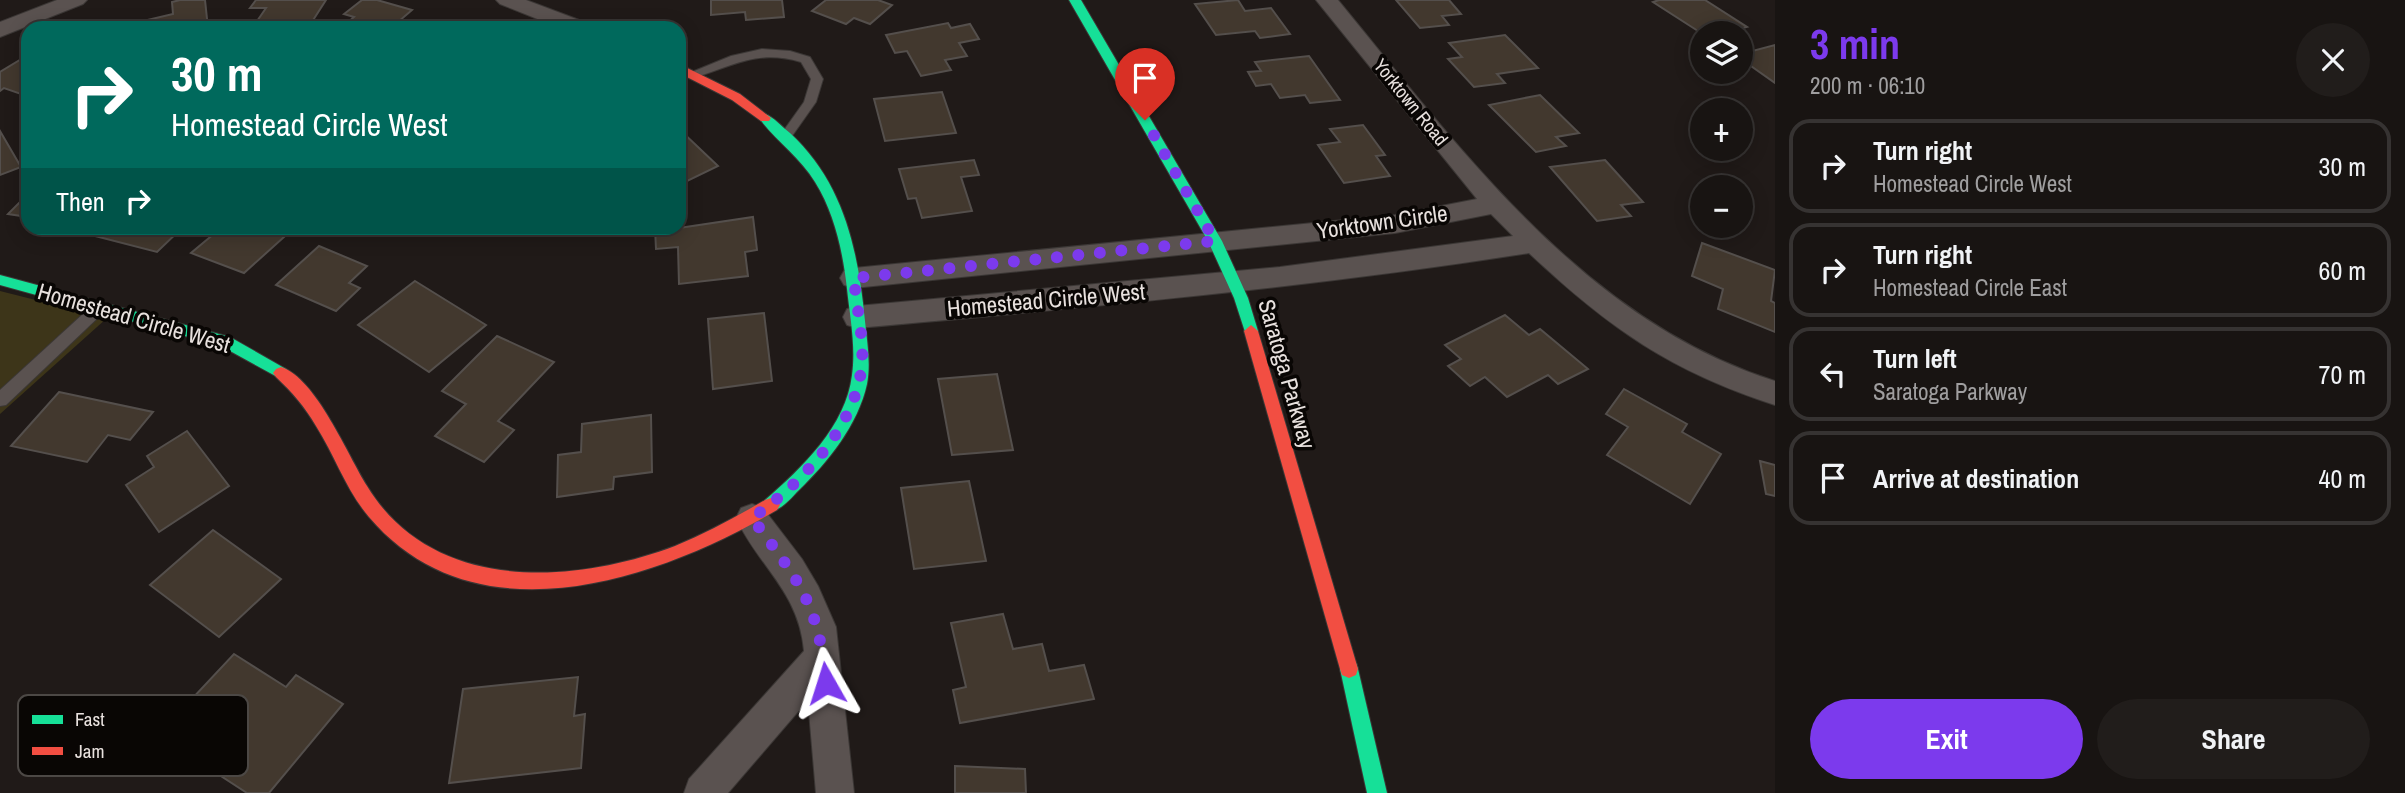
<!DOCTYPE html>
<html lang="en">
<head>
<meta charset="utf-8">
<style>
	:root { --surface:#181412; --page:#211d1b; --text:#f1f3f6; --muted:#9f9e9f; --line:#363332; --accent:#7c3aed }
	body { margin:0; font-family:"Archivo Narrow",sans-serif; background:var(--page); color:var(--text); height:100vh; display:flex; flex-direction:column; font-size:26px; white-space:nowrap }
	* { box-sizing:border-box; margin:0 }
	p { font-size:23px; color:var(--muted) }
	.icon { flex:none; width:38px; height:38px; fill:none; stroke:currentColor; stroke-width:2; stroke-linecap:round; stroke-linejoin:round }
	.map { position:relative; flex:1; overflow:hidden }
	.panel { display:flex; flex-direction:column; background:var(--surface); width:630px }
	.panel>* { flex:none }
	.guide { position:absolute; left:21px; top:21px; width:665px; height:214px; border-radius:21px; box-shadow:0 4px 18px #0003,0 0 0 2px var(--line); background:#00695c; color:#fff; overflow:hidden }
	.tools { position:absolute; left:1690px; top:21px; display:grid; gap:14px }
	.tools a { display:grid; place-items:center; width:63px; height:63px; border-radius:50%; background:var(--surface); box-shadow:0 4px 18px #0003,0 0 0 2px var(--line); font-size:35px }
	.pin { position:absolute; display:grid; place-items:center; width:60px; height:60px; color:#fff; margin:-72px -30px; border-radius:50% 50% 50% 0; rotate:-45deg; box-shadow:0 0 7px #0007 }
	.pin .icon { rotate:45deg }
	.me { position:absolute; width:77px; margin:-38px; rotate:354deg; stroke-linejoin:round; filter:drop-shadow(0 0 5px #0008) }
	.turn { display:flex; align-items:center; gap:24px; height:147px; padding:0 35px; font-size:32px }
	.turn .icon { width:91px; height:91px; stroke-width:2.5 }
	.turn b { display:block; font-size:49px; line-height:60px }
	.then { display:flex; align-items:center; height:66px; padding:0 35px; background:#0003; gap:14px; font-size:26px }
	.round { display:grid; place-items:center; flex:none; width:74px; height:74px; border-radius:37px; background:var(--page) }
	.overview { display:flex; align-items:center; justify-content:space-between; height:119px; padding:0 35px }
	h1 { font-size:42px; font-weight:700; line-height:52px; color:var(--accent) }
	.button { display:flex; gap:14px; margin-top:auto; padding:14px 35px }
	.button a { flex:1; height:80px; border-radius:42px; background:var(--accent); color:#fff; font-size:28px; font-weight:700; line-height:80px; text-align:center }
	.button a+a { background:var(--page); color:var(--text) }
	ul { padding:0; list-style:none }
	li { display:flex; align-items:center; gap:21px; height:94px; margin:0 14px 10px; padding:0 21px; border:4px solid var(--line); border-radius:21px }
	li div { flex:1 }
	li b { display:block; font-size:26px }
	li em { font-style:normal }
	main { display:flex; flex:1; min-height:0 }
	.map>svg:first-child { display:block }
	.green { fill:#3d3519 }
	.building { fill:#42382e; stroke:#544f4c; stroke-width:2 }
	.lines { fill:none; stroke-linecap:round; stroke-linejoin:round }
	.lane-casing { stroke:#3b3735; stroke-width:2 }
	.street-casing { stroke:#3b3735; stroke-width:2 }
	.fast-casing { stroke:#3b3735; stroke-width:2 }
	.jam-casing { stroke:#3b3735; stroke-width:2 }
	.lane { fill:#5a5250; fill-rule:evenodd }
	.street { fill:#5a5250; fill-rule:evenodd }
	.fast { fill:#16e098; fill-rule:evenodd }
	.jam { fill:#f24e42; fill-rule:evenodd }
	.route { stroke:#7c3aed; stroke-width:12; stroke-dasharray:0 21.6 }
	.labels { text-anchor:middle; stroke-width:7; stroke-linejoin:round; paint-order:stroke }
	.far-street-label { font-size:19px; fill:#e8e1de; stroke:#090604 }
	.street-label { font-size:23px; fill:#e8e1de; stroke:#090604 }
	.key { fill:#090604; stroke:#4c4845; stroke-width:2 }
	.key-label { font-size:19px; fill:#e8e1de }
</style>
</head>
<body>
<main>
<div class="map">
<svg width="1775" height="793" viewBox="0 0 1775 793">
	<rect width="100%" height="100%" fill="#201a18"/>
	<path class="green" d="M0,291l107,27 -107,96z"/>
	<g class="building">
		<path d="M180,0h25l3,28h-82v-3l47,-11 -1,-12z"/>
		<path d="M256,0h70l-18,28 -55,-1 13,-19h-16z"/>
		<path d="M362,0h15l35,10 -21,18h-50l13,-11 -10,-3z"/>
		<path d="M711,0h71l2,17 -38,3 -1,-8 -34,3z"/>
		<path d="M826,0h52l14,5 -22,19 -16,-6 -8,6 -34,-13z"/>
		<path d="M1238,0l7,11 26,-3 19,26 -30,4 -5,-7 -39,4 -21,-31z"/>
		<path d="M1396,0h53l12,14 -19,2 7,9 -29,3z"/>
		<path d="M1659,0h46l42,27 -22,6 -13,-6 -14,4 -45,-29z"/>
		<path d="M948,23l3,5 19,-4 9,15 -20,4 8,13 -22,4 6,10 -30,6 -14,-25 -12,2 -9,-18z"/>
		<path d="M1505,35l33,33 -41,6 8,9 -31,4 -26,-28 14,-2 -13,-14z"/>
		<path d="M1775,45v38l-34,-24v-5z"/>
		<path d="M28,55v35l-7,4 -17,-6 -4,3v-19z"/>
		<path d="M1309,56l31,44 -30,3 -5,-8 -25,3 -9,-14 -15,2 -8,-14 13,-1 -6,-9z"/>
		<path d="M942,92l14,41 -71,8 -11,-42z"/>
		<path d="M1540,95l39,38 -23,4 10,9 -30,6 -47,-47z"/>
		<path d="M1363,125l22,30 -9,1 14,20 -46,7 -26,-38 22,-3 -10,-13z"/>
		<path d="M679,129l39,37 -39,19z"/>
		<path d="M0,131l21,36 -21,8z"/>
		<path d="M974,160l5,15 -18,2 11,34 -50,7 -6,-20 -8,1 -9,-30z"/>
		<path d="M1605,160l38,42 -22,3 10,11 -34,5 -47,-54z"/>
		<path d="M28,194v23l-20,-3z"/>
		<path d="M753,217l4,33 -12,2 3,24 -69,8 -1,-37 -22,2 -1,-21h24z"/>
		<path d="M104,228h78l-25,24 -62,-16z"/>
		<path d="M221,228h73l-50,45 -53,-20z"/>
		<path d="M1702,243l73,27 -4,31 4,2v29l-57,-23 5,-20 -31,-13z"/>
		<path d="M319,246l48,20 -18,17 11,5 -24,23 -60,-26z"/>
		<path d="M415,281l71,44 -57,47 -71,-47z"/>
		<path d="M764,313l8,68 -59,8 -5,-70z"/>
		<path d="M1505,315l24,20 11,-6 48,40 -30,15 -10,-9 -41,22 -22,-20 -15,9 -22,-20 13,-7 -16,-14z"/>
		<path d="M497,336l57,26 -56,59 16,9 -30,32 -49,-26 31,-32 -24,-13z"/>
		<path d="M997,374l16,76 -61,5 -14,-76z"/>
		<path d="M1624,389l63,35 -5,8 39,22 -31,50 -83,-49 21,-28 -22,-13z"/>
		<path d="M59,392l94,20 -23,28 -22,-5 -21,27 -76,-16z"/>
		<path d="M651,415l1,57 -38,5 -1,12 -56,8 1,-42 23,-3 1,-28z"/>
		<path d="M187,431l42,55 -70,46 -33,-47 28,-18 -7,-11z"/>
		<path d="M1760,461l15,4v31l-9,-2z"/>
		<path d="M969,481l17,80 -72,8 -13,-81z"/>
		<path d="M213,530l68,49 -62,58 -69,-52z"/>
		<path d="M1003,614l10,35 29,-5 7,27 35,-6 10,34 -134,24 -7,-33 13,-3 -15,-64z"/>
		<path d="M234,654l52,33 10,-12 47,29 -74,89h-22l-89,-58z"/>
		<path d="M578,677l-4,39 11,-2 -4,54 -132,15 14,-94z"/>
		<path d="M955,766l70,3 1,24h-71z"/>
	</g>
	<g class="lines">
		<g class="lane-casing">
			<g id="lane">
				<path d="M762,49l28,2 20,6 13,22 -7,23 -24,34 -4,1 -6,-4 22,-31 7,-23 -10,-17c-45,-13 -67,4 -108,16l-6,-4 44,-18z"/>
				<path d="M100,301l7,6 -2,4 -99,94 -6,1v-16l95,-87z"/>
			</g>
		</g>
		<g class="street-casing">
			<g id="street">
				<path d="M57,0h30l-4,4 -83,33v-15z"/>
				<path d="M496,0h30l61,23 3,5h-30l-60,-24z"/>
				<path d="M1316,0h22c122,148 246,321 437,381v24c-105,-34 -166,-77 -246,-152 -223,35 -447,55 -672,75l-10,-3 -4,-8 4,-8 10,-3 423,-39 233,-31 -22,-22 -96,19 -541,55 -10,-3 -4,-7 4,-7 10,-3 541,-53 82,-16z"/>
				<path d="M752,504l11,4 39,51 16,27 18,41 18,166h-38l-8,-93 -80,93h-44l5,-14 115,-128c-5,-59 -45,-84 -68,-133l5,-10z"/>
			</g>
		</g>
		<g class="fast-casing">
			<g id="fast">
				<path d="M1069,0h12l141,241 26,57 10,33 -2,4h-10l-12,-37 -26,-57z"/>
				<path d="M765,114c9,3 17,13 25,19 54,50 68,117 75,188 2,21 6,42 2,63 -9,41 -39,78 -68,106 -9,9 -21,25 -34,20l-3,-5 3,-5c37,-32 81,-74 87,-125 4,-28 -2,-58 -5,-86 -4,-36 -12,-75 -32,-107 -15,-25 -39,-41 -56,-64z"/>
				<path d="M0,275l230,62 56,32 3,4 -3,4 -5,2 -60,-33 -221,-61z"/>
				<path d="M1349,660l7,3 2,6 29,124h-20l-27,-124 2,-6z"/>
			</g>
		</g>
		<g class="jam-casing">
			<g id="jam">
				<path d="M679,64l61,30 31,24 -2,3h-8l-29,-21 -53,-27z"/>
				<path d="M1251,325l7,6 100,338 -2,6 -7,3 -7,-3 -2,-6 -96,-338z"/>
				<path d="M281,367c35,11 67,89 86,119 65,107 205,99 308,60 31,-13 61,-29 90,-46l6,-2 6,2 3,5 -3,5c-119,70 -301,133 -408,7 -23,-27 -34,-61 -53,-91 -11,-19 -24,-34 -40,-49l-3,-4 3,-4z"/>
			</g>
		</g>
		<use href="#lane" class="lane"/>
		<use href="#street" class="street"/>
		<use href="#fast" class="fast"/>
		<use href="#jam" class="jam"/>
	</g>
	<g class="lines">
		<path class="route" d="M826,683c-7,-80 -28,-103 -74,-165 50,-35 104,-91 110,-154 2,-27 -6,-59 -8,-86l361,-37 -70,-121"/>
	</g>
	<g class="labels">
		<g class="far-street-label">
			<text transform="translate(1411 102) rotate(51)" y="7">Yorktown Road</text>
		</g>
		<g class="street-label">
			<text transform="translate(1382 222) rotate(-8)" y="8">Yorktown Circle</text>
			<text transform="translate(1046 300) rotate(-5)" y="8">Homestead Circle West</text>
			<text transform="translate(134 318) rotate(16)" y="8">Homestead Circle West</text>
			<text transform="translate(1287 374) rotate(74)" y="8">Saratoga Parkway</text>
		</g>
	</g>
	<rect x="18" y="695" width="230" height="81" rx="10" class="key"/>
	<rect x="32" y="715" width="31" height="9" fill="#16e098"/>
	<rect x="32" y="747" width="31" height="8" fill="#f24e42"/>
	<g class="key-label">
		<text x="75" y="726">Fast</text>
		<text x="75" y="758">Jam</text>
	</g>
</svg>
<div class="tools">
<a><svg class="icon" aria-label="layers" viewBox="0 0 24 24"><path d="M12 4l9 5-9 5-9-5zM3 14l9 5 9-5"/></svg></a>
<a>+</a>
<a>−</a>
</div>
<div class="pin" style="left:1145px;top:120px;background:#d93025"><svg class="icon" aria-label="arrive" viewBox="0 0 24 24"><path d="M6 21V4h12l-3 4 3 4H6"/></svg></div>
<svg class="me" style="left:826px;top:683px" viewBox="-20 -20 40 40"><path d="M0-17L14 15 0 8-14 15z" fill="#7c3aed" stroke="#fff" stroke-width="4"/></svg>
<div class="guide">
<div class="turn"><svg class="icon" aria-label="right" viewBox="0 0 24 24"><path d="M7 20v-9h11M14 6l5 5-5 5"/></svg><div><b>30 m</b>Homestead Circle West</div></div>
<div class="then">Then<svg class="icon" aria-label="right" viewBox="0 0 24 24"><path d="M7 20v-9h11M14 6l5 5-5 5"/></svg></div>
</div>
</div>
<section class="panel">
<div class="overview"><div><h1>3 min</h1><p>200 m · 06:10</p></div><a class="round"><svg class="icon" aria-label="close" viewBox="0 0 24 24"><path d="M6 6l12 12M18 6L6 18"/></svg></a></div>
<ul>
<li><svg class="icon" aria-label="right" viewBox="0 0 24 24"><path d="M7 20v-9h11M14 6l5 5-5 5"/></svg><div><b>Turn right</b><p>Homestead Circle West</p></div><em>30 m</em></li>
<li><svg class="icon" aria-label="right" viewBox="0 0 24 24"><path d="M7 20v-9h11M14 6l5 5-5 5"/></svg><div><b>Turn right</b><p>Homestead Circle East</p></div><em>60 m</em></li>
<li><svg class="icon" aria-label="left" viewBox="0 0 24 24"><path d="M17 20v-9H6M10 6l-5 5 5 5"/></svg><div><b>Turn left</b><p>Saratoga Parkway</p></div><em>70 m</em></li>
<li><svg class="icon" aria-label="arrive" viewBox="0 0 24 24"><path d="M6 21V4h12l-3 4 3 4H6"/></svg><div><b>Arrive at destination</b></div><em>40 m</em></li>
</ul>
<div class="button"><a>Exit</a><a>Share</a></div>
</section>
</main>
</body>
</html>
